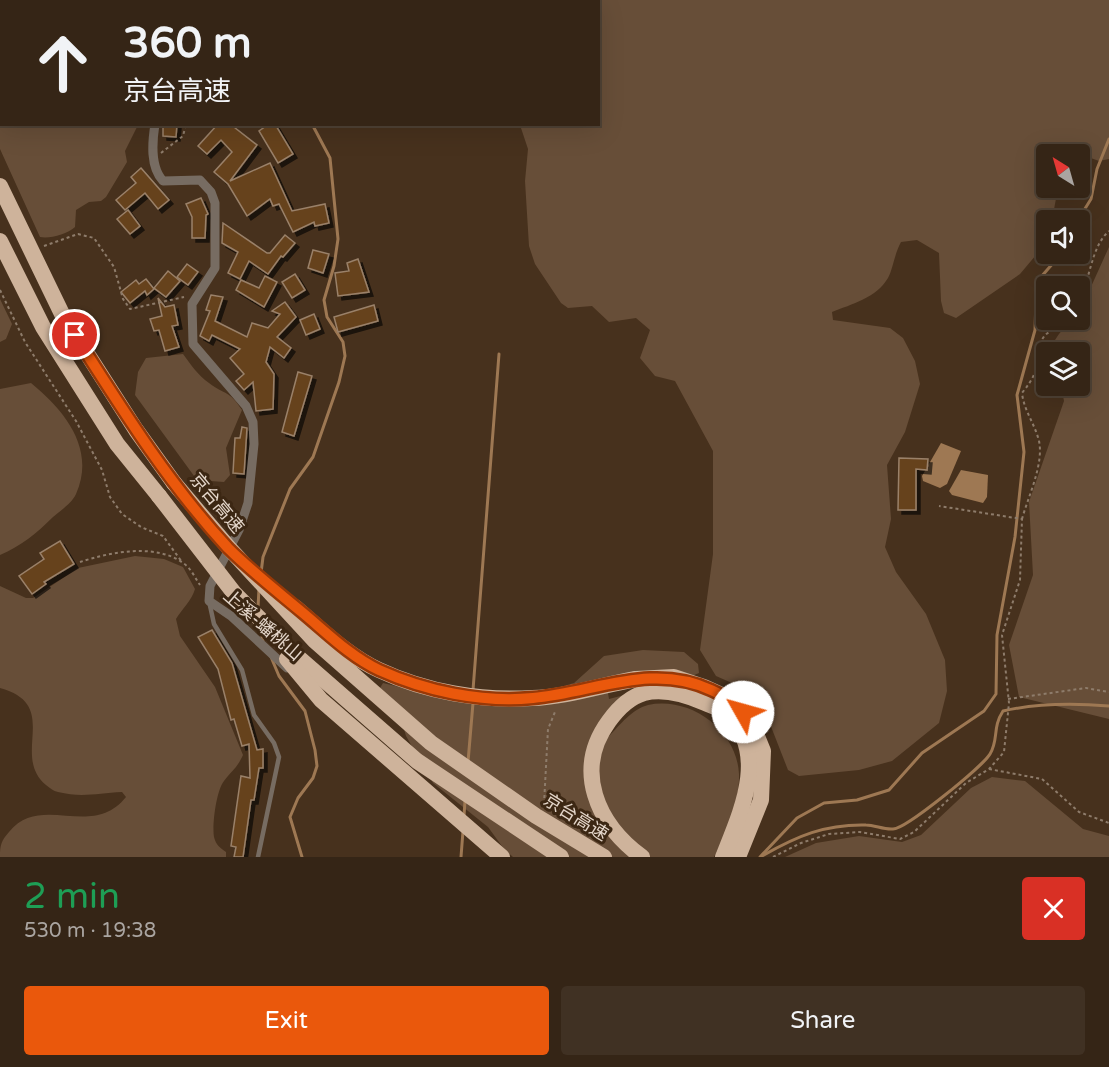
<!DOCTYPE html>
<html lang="en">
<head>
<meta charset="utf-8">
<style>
	:root { --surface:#352516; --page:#403123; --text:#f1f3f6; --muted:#aaa5a1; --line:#4f4235; --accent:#ea580c }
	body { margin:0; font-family:"Varela Round","Noto Sans SC",sans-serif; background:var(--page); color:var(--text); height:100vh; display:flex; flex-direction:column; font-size:22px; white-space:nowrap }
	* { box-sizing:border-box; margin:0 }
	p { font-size:20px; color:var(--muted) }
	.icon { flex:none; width:33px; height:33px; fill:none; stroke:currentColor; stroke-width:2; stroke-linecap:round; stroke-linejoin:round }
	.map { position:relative; height:857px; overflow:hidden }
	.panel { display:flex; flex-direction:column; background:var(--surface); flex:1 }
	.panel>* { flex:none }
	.banner { position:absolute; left:0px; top:0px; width:600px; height:126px; box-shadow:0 6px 24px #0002,0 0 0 2px var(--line); background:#352516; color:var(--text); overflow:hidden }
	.needle { width:39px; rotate:323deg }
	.controls { position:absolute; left:1036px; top:144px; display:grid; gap:12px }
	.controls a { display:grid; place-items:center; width:54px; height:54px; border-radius:6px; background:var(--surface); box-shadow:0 6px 24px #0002,0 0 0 2px var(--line); font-size:30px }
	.pin { position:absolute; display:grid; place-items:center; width:51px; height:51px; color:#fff; margin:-26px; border:3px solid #fff; border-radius:50%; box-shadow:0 2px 6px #0007 }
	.me { position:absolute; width:66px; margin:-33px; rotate:308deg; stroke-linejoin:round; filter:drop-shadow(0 0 4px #0008) }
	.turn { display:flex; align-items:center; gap:21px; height:126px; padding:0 24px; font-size:27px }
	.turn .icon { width:78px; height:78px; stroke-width:2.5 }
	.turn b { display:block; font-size:42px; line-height:51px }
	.round { display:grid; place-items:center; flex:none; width:63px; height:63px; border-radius:6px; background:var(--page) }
	.summary { display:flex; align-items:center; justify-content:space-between; height:102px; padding:0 24px }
	h1 { font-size:36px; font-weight:600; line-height:45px; color:#1e9e55 }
	.action { display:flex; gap:12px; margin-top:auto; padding:12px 24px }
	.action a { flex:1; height:69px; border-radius:6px; background:var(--accent); color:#fff; font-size:24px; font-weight:600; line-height:69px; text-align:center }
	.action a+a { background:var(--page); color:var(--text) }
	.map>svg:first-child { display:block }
	.green { fill:#674e38 }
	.water { fill:#9e7853 }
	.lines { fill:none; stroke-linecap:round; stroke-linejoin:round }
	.stream { stroke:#9e7853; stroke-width:3 }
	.building { fill:#66421e; stroke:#9a8169; stroke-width:1.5; filter:url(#shadow) }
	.path { stroke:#8e7c6b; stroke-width:2; stroke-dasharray:3 3; stroke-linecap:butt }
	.service { stroke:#776c62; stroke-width:4.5 }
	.minor { stroke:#776c62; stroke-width:9 }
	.motorway { stroke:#ceb39b; stroke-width:16 }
	.motorway-bridge { stroke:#ceb39b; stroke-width:16 }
	.route-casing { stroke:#983908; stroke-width:15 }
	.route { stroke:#ea580c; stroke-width:10 }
	.labels { text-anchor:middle; stroke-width:6; stroke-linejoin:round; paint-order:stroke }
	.street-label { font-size:18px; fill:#e4d6ca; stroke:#3c2713 }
</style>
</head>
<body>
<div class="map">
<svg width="1109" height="857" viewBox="0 0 1109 857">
	<defs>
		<filter id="shadow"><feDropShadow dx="4" dy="4" stdDeviation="0" flood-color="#0009"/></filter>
	</defs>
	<rect width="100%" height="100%" fill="#47311d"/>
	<g class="green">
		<path d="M0,0l4,1 -2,1v122l136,1 -13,26 2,11 -21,35 -5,4 -12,1 -13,8 -1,17c-8,7 -25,12 -35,10l-40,-88z"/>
		<path d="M453,0h656v159l-10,2 -22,-8 -30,1v34h11l-6,32h-5v22l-27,32 -64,44 -12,-5 -3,-12 -2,-48 -22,-13 -16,2c-7,13 -8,27 -13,36 -12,20 -36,26 -56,34l1,8 57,8 13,10 12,23 5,23 -15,48 -18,33 4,54 -6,28 11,25 30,42 19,46 2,31 -8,32 -47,38 -33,9 -60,6 -11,-6 -18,-46 -29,-37 -25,-11 -16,-26 13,-96v-103l-38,-70 -20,-5 -15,-18 10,-28 -14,-12 -27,4 -17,-16 -24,2 -7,-5 -26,-39 -6,-18 -4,-65 3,-32 -8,-24 78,-1v-122z"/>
		<path d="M1109,247v472l-90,-22 -10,-52 24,-70 -4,-73 35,-101 -3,-15h19v-34h-29l-1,-2c6,-13 15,-28 30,-30v-9z"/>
		<path d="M0,299l12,25 -6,15 -6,3z"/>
		<path d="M183,354c8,11 15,21 26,29 17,13 19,6 33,27l-16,38 4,27 -6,7 -27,-2 -62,-85 3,-23 8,-14z"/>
		<path d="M31,383c34,28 65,66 45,111 -4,9 -16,17 -23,23 -16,16 -32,29 -53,38v-166z"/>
		<path d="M135,556l29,3 19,8 12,22c-3,11 -13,20 -19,30l4,17 35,51 28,68c-7,15 -11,15 -19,26 -8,10 -12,45 -10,56 2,8 6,11 12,15v5h-226c0,-12 1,-16 9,-25 32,-40 83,8 117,-35l-4,-5c-24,1 -40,6 -64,0 -5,-1 -8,-4 -12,-7 -36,-30 16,-80 -46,-97v-102l26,12h7l45,-30z"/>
		<path d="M643,650l41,2 14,12 1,9 -7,3 -86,5 3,18 23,-6 -23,43c11,-11 23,-27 39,-31 42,-9 89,25 91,69 1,29 -13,58 -25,83h-201l-9,-8 -16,-22 -55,-44 -27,-47 -8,-27 -18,-21 3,-5 42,10 108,2 41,-12 30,-27z"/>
		<path d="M992,777l33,4 58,48 26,7v21h-324l31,-14 43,-7 43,6 19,-7 50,-47z"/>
	</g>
	<g class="water">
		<path d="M941,443l20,8 -14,33 -7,4 -17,-7 -1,-5z"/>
		<path d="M961,470l27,5 -1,22 -4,6 -31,-8 -3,-4z"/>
	</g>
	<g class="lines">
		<g class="stream">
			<path d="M241,0v2"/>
			<path d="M1078,220l13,-21 6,-30 12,-30"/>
			<path d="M261,573l2,-16 27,-68 23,-32 26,-75 6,-26 -2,-14 -16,-25 -3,-17 10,-34 4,-27 -8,-81 -18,-34"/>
			<path d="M258,608l1,-20"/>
			<path d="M259,627l4,13"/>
			<path d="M271,657l8,19 26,35 10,39 2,16 -4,12 -15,20 -8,19 12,40"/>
			<path d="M473,690l26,-336"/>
			<path d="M468,762l5,-59"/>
			<path d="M464,816l1,-15"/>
			<path d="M762,856c35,-20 63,-32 104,-31 9,0 18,5 27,4 13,0 90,-63 97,-75 9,-15 2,-26 13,-43 35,-8 70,-8 106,-5"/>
			<path d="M461,857l2,-26"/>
			<path d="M760,857l37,-39 27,-15 33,-3 32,-10 33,-37 62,-42 12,-17 1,-59 18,-98 9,-85 -7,-57 18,-65 1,-31 5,-22 20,-23"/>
		</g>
	</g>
	<g class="building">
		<path d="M163,124h14l-1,13 -13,-1z"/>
		<path d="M218,124h12l27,21 -27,36 40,-18 22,48 33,-7 4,19 -14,3 -1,-4 -21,10 -14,-28 -6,2 -3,-7 -23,17 -19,-32 -14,-12 18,-20 -11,-12 -14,14 -9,-8z"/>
		<path d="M269,124h6l18,30 -15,9 -19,-32z"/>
		<path d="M141,168l28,32 -11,9 -13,-16 -20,17 -9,-10 20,-17 -5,-6z"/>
		<path d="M201,198l7,16 -2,1 -1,23h-13v-21l-6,-13z"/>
		<path d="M128,210l12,16 -10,8 -13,-15z"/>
		<path d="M223,223l44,30h3l15,-18 10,8 -12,14 -2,-1 -13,18 -19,-13 -9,18 -12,-6 10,-21 -16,-9z"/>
		<path d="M313,250l16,4 -6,19 -15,-5z"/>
		<path d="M358,259l11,33 -31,4 -3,-23 14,-2 -2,-8z"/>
		<path d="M187,264l11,8 -10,13 -11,-8z"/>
		<path d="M168,271l12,10 -14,16 -12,-9z"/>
		<path d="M295,274l10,16 -13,8 -10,-16z"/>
		<path d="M265,276l12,6 -13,25 -28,-17 5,-10 18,8z"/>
		<path d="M146,279l8,10 -7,6 -2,-4 -15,12 -9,-11 15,-12 3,4z"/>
		<path d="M211,295l12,2 -8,24 32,16 5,-14 16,5 12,-14 -8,-3 13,-9 11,15 -19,20 14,11 -7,10 -14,-11 -4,15 8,12 -1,35 -17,2 -3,-29 -9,8 -8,-9 8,-7 -14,-16 10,-9 -28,-14 -3,6 -9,-5 10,-25 -4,-1z"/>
		<path d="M158,298l7,9 9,-2 4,20 -6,1 7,21 -14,4 -6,-21 -5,1 -4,-12 12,-3z"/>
		<path d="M374,305l4,16 -40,11 -4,-15z"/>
		<path d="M314,314l6,15 -14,6 -6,-15z"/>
		<path d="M298,372l14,4 -18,60 -12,-4z"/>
		<path d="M242,427l5,1 -3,46 -11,-1 2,-35h5z"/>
		<path d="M899,458l29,1 -1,11 -11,-1v41h-18z"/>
		<path d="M60,541l14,23 -30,18 2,2 -14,10 -13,-18 25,-17 -4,-6z"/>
		<path d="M212,630l20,33 25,87 6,-1v19h-4l-5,32h-3l-8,57h-9l2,-10 -5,-1 10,-70 9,2 -1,-34 -7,2 -8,-27 -3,1 -13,-51 -20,-32z"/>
	</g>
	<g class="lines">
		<g class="path">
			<path d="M248,0v2"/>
			<path d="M161,153l22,-17 3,-12"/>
			<path d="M44,246l34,-12 16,4 20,29 9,32 7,10 54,-12"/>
			<path d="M0,290l25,52 51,79 26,49 8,27 12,17 19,13 22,9 19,26"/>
			<path d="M1080,297c11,-20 11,-50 29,-66"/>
			<path d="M1022,519c6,-22 22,-55 17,-78 -4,-17 -15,-30 -17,-48 11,-14 18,-24 13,-43l10,-15 21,-15"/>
			<path d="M80,562c30,-10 76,-19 103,1 8,5 12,15 17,22"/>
			<path d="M1008,699l78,-11 23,4"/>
			<path d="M989,769l53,10 37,33 30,11"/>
			<path d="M544,804l4,-75 7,-17"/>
			<path d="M773,857l28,-14 28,-9 31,-2 40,7 14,-7 52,-49 23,-14 15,-17 5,-49 -7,-68 18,-55 2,-61 -83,-13"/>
		</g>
		<path class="service" d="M209,601l5,23 28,46 12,45 20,28 5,14 -21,100"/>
		<g class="minor">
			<path d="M15,0v2"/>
			<path d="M155,124c-3,19 -5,43 8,57l37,-1 11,12 4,11v65l-23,36 1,40 53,62 7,16 1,22 -6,59 -9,27 -29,56 -1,15 22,15 56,52"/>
		</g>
		<g class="motorway">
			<path d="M0,186l63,130 73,114 38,53"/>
			<path d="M0,241l43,86 74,117 42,52"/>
			<path d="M636,679l38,-2 30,10 31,14 17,23 11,27 -2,49 -23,57"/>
			<path d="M642,857c-45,-33 -69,-87 -33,-136 8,-11 21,-24 35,-28 20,-5 43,2 61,10 7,3 16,6 21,10 44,39 14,101 -3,144"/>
		</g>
		<g class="motorway-bridge">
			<path d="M174,483l55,65 86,93 116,102 105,73 68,41"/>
			<path d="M159,496l75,97 65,65 118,103 144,96"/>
			<path d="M295,607c26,22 53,49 84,63 47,22 101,31 153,28 34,-1 70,-13 104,-19"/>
			<path d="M287,659l34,41 181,157"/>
		</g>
	</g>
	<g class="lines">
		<g class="route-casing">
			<path id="route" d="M75,335c47,74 93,148 153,213 23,23 50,44 75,65 24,20 48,44 76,57 46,21 103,33 154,28 60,-5 119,-36 178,-8 13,6 23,10 32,22"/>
		</g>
		<use href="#route" class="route"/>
	</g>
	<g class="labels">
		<g class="street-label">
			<text transform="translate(217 503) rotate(50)" y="6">京台高速</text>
			<text transform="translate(263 625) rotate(41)" y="6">上溪-蟠桃山</text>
			<text transform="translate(576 817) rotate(32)" y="6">京台高速</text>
		</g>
	</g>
</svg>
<div class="controls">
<a><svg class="needle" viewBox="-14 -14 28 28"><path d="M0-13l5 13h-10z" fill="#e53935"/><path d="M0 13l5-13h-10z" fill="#aaa5a1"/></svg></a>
<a><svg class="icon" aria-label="sound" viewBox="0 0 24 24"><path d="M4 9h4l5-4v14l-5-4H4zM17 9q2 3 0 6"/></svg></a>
<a><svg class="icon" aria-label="search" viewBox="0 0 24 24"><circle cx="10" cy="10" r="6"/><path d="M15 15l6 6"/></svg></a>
<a><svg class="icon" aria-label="layers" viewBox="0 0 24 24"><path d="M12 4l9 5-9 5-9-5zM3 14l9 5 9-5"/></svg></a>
</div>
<div class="pin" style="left:75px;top:335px;background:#d93025"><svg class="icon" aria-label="arrive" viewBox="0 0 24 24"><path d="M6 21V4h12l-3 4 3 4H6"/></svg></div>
<svg class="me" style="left:743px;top:712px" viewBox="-20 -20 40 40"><circle r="19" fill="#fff"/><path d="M0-13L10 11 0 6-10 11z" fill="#ea580c"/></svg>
<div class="banner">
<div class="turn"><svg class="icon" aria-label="ahead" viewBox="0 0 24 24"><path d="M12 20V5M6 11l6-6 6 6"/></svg><div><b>360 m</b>京台高速</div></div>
</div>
</div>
<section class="panel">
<div class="summary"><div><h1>2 min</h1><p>530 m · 19:38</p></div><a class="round" style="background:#d93025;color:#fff"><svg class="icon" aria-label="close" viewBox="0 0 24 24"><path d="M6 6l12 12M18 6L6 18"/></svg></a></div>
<div class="action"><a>Exit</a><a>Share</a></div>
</section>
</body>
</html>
